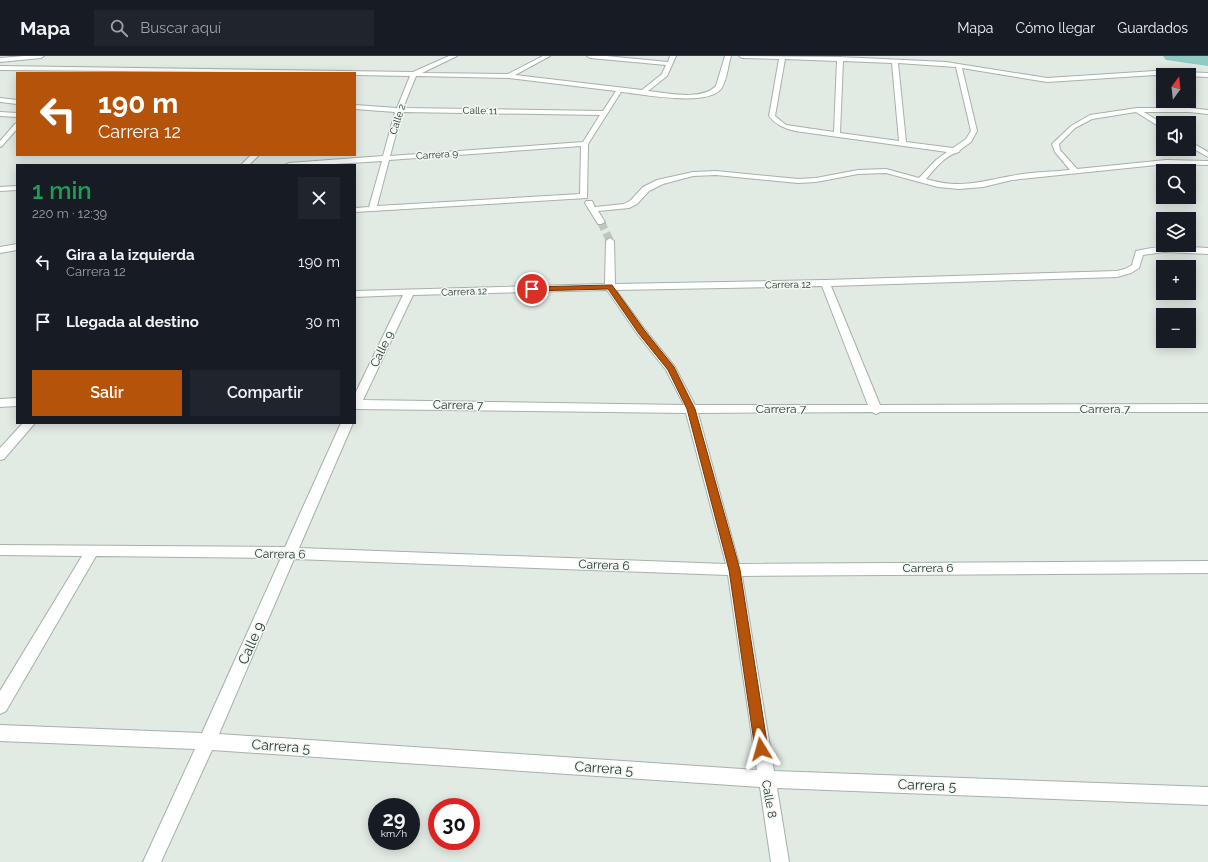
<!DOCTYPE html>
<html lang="es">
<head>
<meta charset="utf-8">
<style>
	:root { --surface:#171b24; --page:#20242c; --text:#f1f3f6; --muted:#9ea1a6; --line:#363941; --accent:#b45309 }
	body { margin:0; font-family:Raleway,sans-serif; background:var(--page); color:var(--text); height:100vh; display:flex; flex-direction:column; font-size:15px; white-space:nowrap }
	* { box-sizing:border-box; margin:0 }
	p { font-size:13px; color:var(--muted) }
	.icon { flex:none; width:22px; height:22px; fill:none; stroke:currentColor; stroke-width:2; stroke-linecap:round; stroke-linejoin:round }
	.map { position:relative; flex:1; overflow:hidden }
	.panel { position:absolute; left:16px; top:108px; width:340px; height:260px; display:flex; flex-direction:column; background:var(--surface); border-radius:0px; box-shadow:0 2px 10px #0003 }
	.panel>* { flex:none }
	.guide { position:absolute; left:16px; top:16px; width:340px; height:84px; border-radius:0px; box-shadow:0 2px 10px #0003; background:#b45309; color:#fff; overflow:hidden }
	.needle { width:26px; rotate:15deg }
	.fabs { position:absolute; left:1156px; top:12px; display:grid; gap:8px }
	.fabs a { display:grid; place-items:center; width:40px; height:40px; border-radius:0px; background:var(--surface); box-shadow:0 2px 10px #0003; font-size:20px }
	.speed { position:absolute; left:368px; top:742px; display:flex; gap:8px; font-size:20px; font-weight:700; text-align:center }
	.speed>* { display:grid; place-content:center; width:52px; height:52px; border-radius:50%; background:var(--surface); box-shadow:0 2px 10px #0003; line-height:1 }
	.speed small { font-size:10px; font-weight:400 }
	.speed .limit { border:6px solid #d22; background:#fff; color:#111 }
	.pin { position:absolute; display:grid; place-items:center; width:34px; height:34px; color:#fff; margin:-17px; border:2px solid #fff; border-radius:50%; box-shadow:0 1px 4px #0007 }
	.me { position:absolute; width:44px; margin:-22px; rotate:352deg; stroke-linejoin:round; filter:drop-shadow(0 0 3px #0008) }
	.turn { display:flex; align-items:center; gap:14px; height:84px; padding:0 16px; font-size:18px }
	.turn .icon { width:52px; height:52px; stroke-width:2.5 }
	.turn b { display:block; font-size:28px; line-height:34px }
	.round { display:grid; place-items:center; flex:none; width:42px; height:42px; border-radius:0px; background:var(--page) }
	.head { display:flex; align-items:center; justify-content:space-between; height:68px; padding:0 16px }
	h1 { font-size:24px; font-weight:600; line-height:30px; color:#1e9e55 }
	.primary-button { display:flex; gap:8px; margin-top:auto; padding:8px 16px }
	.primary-button a { flex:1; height:46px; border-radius:0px; background:var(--accent); color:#fff; font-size:16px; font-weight:600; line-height:46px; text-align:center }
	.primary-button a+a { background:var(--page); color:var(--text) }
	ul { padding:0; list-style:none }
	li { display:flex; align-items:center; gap:12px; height:60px; padding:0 16px }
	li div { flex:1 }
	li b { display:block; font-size:15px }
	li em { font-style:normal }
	header { display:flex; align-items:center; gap:24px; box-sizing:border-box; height:56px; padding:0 20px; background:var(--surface); border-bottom:1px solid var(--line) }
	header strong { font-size:19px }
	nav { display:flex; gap:22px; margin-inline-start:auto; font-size:14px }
	.search { width:280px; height:36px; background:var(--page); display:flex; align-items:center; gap:10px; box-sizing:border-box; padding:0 14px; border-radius:0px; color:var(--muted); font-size:15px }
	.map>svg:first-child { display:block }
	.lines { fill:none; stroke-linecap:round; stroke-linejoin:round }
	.river { fill:#8fcac3; fill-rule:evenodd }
	.minor-tunnel { stroke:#bcc7bf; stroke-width:8; stroke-dasharray:8 4; stroke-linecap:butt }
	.minor-casing { stroke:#a5b1a9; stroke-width:2 }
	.minor { fill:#fff; fill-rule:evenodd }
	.route { fill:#b45309; stroke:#753606 }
	.labels { text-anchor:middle; stroke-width:3; stroke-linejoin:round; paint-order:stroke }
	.far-street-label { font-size:10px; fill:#24392d; stroke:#f2f7f3 }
	.street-label { font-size:12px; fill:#24392d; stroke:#f2f7f3 }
	.near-street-label { font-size:14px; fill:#24392d; stroke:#f2f7f3 }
</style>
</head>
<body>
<header>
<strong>Mapa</strong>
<div class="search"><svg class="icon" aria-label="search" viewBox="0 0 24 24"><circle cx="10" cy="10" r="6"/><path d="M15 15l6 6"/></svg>Buscar aquí</div>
<nav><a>Mapa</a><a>Cómo llegar</a><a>Guardados</a></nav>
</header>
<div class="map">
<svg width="1208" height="806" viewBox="0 0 1208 806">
	<rect width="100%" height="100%" fill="#e2eae4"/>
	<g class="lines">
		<path class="river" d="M1163,0h45v10l-42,-6z"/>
		<path class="minor-tunnel" d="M601,166l9,19"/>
		<g class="minor-casing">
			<g id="minor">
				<path d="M24,0h20l-3,2 -41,4v-4z"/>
				<path d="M449,0h8l-35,17 86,1 35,-18h7l-35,19 127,15 20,-16 4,-9 -76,-7 -3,-2h19l62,6 2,-6h6l-9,20 -19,15c19,2 54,10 68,-5l9,-30h6c-3,9 -4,25 -10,33 -14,18 -79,5 -100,3l-33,52 -1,54 -232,14v-4l14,-1 13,-46 -63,4h-34l4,-2 94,-7 12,-44 -40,-3v-4l42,3 13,-32 -55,-1v-2l-355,-3v-4l413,6zM416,20l93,2 107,13 -13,20 -200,-3zM402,56l198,3 -17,27 -193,14zM581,90l-1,48 -203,12 12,-46z"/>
				<path d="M739,0l101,1 106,5 101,16 108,-7 53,2v4l-53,-2 -108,7 -85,-14 15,63 -6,11 -11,8 -1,2c-14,3 -24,17 -33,27 34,10 52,3 85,-3 19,-4 40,-4 59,-6l-15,-18 -3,-8 19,-18 19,-11 47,-7h52l19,2v4l-19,-2h-45l19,12v5l-27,-17 -44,7 -17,9 -16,16 1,6 17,19 89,-9 42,1v4l-42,-1 -154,16 -29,7 -24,2 -21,-2 -52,-14 -28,1 -42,8 -18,1 -82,-8 -23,1 -30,8 -14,7 -12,13 -8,4 -31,3 7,11 -4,2h-3l-13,-21 1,-2h6l3,6 29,-3 7,-4 12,-13 14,-7 36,-8 23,-1 82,8 18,-1 42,-8 28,-1 33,9 17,-18 11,-8 -152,-21c-11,-3 -19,-6 -26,-15l10,-57 -37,-1zM785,3l52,2 -3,71 -48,-7 -11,-9zM843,5l49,2 7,78 -59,-8zM898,7l58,4 15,64 -5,8 -13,9 -47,-6z"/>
				<path d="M0,42l17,2v4l-17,-2z"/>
				<path d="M0,56l17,1v4l-17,-1z"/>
				<path d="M17,67v6l-15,17 -2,1v-6l15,-17z"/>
				<path d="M1189,85l19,11v5l-19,-11z"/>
				<path d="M251,99h8l-10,10h-8z"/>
				<path d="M17,130v4l-17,1v-4z"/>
				<path d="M610,182l4,3 1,43 210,-4 292,-9 8,-2 7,-4 4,-14c24,-6 47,-4 72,-3v6l-44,-2 -21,3 -4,13 -8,5 -14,4 -286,9 49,119 328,-1v8h-328l-4,2 -4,-2 -174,1 41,151 469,-3v12l-466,3 32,195 434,16v18l-431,-17 12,74h-18l-11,-75 -548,-37 -51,112h-18l52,-113 -195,-8v-16l202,8 79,-175 -185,-2 -90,155 -6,3v-23l82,-135 -82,-1v-10l285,2 56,-124h12l-54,125 427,16 -40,-151 -331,-4v-15l48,-99 -48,2v-6l250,-7 1,-43zM822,230l46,119h-173l-20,-38 -29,-36 -30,-41zM607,234l31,45 28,35 18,35 -321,-5 50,-105zM294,503l434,16 29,195 -538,-36z"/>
				<path d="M17,188v6l-17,3v-6z"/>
				<path d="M17,342v8l-17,1v-8z"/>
				<path d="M23,367h12l-31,36 -4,1v-12z"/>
			</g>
		</g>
		<use href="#minor" class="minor"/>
	</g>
	<path class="route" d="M610,229h2l33,46 29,36 21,42 45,161 28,179 -2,4 -5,2 -4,-2 -2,-4 -26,-179 -42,-161 -19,-39 -29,-36 -31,-45 -76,2 -3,-2 3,-2z"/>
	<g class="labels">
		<g class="far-street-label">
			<text transform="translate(480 54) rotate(1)" y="4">Calle 11</text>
			<text transform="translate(397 63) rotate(-72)" y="4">Calle 2</text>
			<text transform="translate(437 98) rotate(-4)" y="4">Carrera 9</text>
			<text transform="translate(788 228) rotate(-1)" y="4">Carrera 12</text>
			<text transform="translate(464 235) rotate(-2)" y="4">Carrera 12</text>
		</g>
		<g class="street-label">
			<text transform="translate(382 293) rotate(-64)" y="4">Calle 9</text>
			<text transform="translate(458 349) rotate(1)" y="4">Carrera 7</text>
			<text x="781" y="357">Carrera 7</text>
			<text x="1105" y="357">Carrera 7</text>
			<text transform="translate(280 498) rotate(1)" y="4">Carrera 6</text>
			<text transform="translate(604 509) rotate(2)" y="4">Carrera 6</text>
			<text x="928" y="516">Carrera 6</text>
			<text transform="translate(769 743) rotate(80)" y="4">Calle 8</text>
		</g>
		<g class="near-street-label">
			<text transform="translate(251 587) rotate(-66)" y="5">Calle 9</text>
			<text transform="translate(281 690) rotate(4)" y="5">Carrera 5</text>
			<text transform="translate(604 712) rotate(4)" y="5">Carrera 5</text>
			<text transform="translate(927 729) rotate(2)" y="5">Carrera 5</text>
		</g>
	</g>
</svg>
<div class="fabs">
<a><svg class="needle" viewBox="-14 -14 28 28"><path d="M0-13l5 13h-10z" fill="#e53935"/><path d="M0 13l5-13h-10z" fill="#9ea1a6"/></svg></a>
<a><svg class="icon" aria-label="sound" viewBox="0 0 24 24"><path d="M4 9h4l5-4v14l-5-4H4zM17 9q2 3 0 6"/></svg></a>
<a><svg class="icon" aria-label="search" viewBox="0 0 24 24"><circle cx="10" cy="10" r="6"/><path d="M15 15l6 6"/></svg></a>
<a><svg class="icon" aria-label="layers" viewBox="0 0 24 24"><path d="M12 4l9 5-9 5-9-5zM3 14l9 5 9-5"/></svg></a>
<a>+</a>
<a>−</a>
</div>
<div class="speed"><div>29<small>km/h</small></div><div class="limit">30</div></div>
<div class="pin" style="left:532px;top:233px;background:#d93025"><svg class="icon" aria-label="arrive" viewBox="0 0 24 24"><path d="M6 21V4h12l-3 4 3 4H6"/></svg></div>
<svg class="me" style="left:761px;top:693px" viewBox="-20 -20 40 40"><path d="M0-17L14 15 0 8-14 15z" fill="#b45309" stroke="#fff" stroke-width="4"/></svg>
<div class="guide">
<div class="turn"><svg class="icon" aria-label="left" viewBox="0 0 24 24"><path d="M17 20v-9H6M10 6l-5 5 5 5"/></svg><div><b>190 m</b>Carrera 12</div></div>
</div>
<section class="panel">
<div class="head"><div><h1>1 min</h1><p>220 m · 12:39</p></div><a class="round"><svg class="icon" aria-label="close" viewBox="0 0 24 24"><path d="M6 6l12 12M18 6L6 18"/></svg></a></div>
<ul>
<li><svg class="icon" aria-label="left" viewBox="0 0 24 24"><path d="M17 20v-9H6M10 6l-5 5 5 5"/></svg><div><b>Gira a la izquierda</b><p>Carrera 12</p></div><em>190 m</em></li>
<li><svg class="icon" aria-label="arrive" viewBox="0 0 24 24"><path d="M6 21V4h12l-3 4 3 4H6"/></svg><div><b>Llegada al destino</b></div><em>30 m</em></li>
</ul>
<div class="primary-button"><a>Salir</a><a>Compartir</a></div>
</section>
</div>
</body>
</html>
